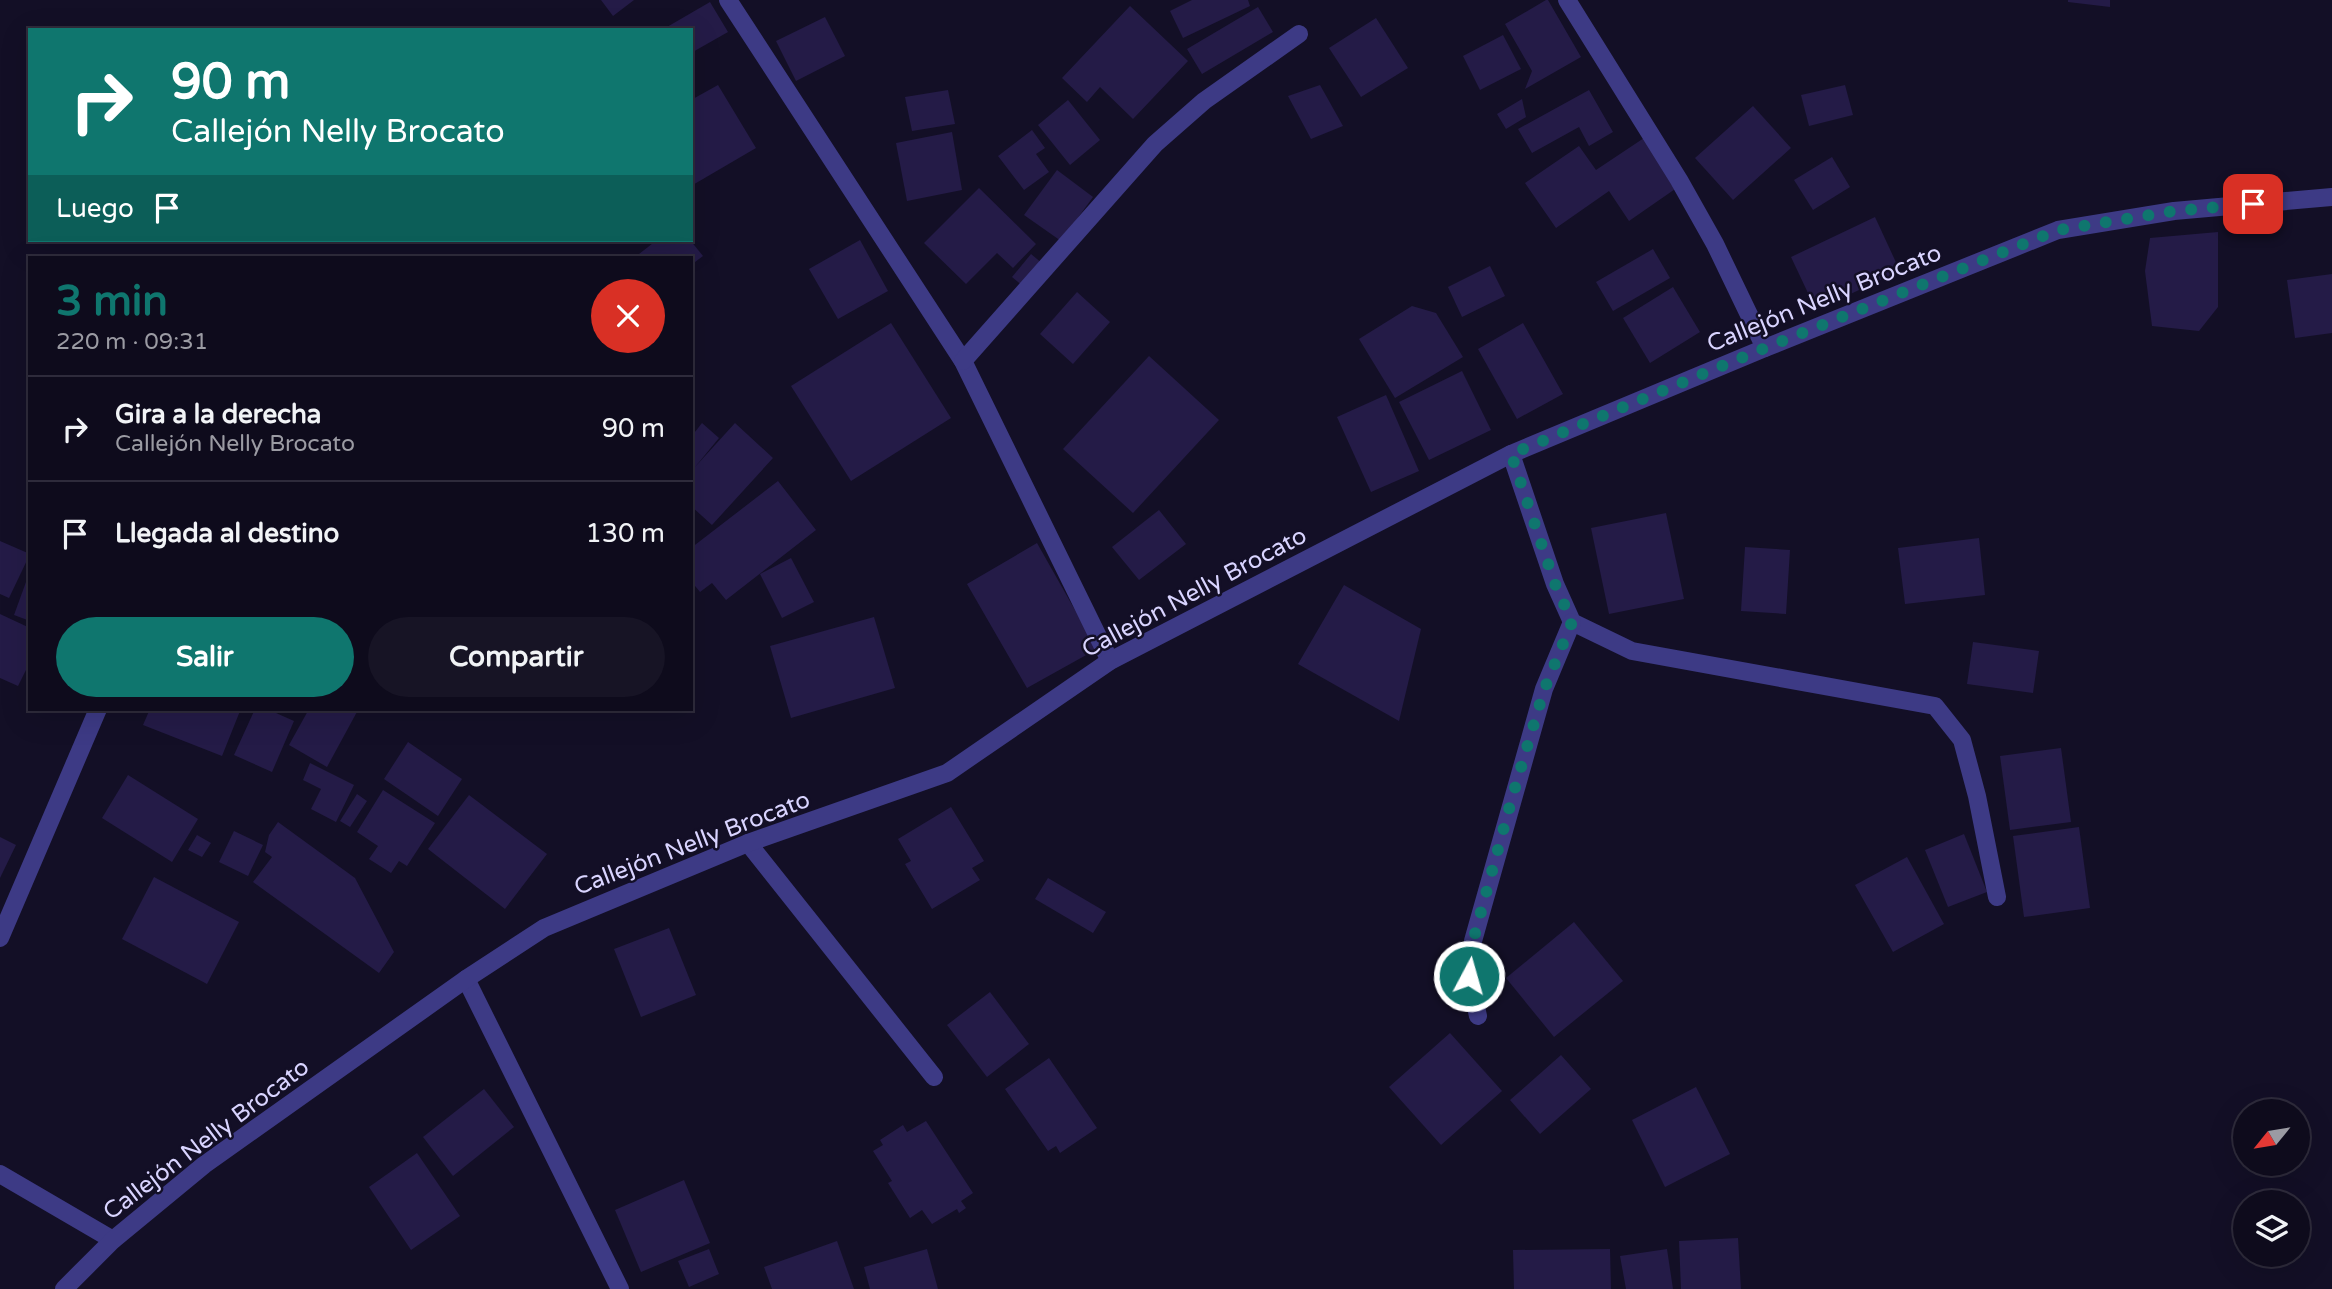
<!DOCTYPE html>
<html lang="es">
<head>
<meta charset="utf-8">
<style>
	:root { --surface:#0e0b1c; --page:#171425; --text:#f1f3f6; --muted:#9b9ba3; --line:#2e2b3b; --accent:#0f766e }
	body { margin:0; font-family:"Varela Round",sans-serif; background:var(--page); color:var(--text); height:100vh; display:flex; flex-direction:column; font-size:26px; white-space:nowrap }
	* { box-sizing:border-box; margin:0 }
	p { font-size:23px; color:var(--muted) }
	.icon { flex:none; width:38px; height:38px; fill:none; stroke:currentColor; stroke-width:2; stroke-linecap:round; stroke-linejoin:round }
	.map { position:relative; flex:1; overflow:hidden }
	.panel { position:absolute; left:28px; top:256px; width:665px; height:455px; display:flex; flex-direction:column; background:var(--surface); border-radius:0px; box-shadow:0 7px 28px #0002,0 0 0 2px var(--line) }
	.panel>* { flex:none }
	.guide { position:absolute; left:28px; top:28px; width:665px; height:214px; border-radius:0px; box-shadow:0 7px 28px #0002,0 0 0 2px var(--line); background:#0f766e; color:#fff; overflow:hidden }
	.needle { width:46px; rotate:240deg }
	.controls { position:absolute; left:2233px; top:1099px; display:grid; gap:14px }
	.controls a { display:grid; place-items:center; width:77px; height:77px; border-radius:50%; background:var(--surface); box-shadow:0 7px 28px #0002,0 0 0 2px var(--line); font-size:35px }
	.pin { position:absolute; display:grid; place-items:center; width:60px; height:60px; color:#fff; margin:-30px; border-radius:14px; box-shadow:0 4px 10px #0006 }
	.me { position:absolute; width:77px; margin:-38px; rotate:6deg; stroke-linejoin:round; filter:drop-shadow(0 0 5px #0008) }
	.turn { display:flex; align-items:center; gap:24px; height:147px; padding:0 28px; font-size:32px }
	.turn .icon { width:91px; height:91px; stroke-width:2.5 }
	.turn b { display:block; font-size:49px; line-height:60px }
	.then { display:flex; align-items:center; height:66px; padding:0 28px; background:#0003; gap:14px; font-size:26px }
	.round { display:grid; place-items:center; flex:none; width:74px; height:74px; border-radius:37px; background:var(--page) }
	.headline { display:flex; align-items:center; justify-content:space-between; height:119px; padding:0 28px }
	h1 { font-size:42px; font-weight:700; line-height:52px; color:var(--accent) }
	.button { display:flex; gap:14px; margin-top:auto; padding:14px 28px }
	.button a { flex:1; height:80px; border-radius:42px; background:var(--accent); color:#fff; font-size:28px; font-weight:700; line-height:80px; text-align:center }
	.button a+a { background:var(--page); color:var(--text) }
	ul { padding:0; list-style:none }
	li { display:flex; align-items:center; gap:21px; height:105px; padding:0 28px; border-top:2px solid var(--line) }
	li div { flex:1 }
	li b { display:block; font-size:26px }
	li em { font-style:normal }
	.map>svg:first-child { display:block }
	.building { fill:#241b47 }
	.lines { fill:none; stroke-linecap:round; stroke-linejoin:round }
	.minor { stroke:#3d3a85; stroke-width:18 }
	.route { stroke:#0f766e; stroke-width:12; stroke-dasharray:0 21.6 }
	.labels { text-anchor:middle; stroke-width:5; stroke-linejoin:round; paint-order:stroke }
	.street-label { font-size:24px; fill:#d9d4ff; stroke:#130f26 }
</style>
</head>
<body>
<div class="map">
<svg width="2332" height="1289" viewBox="0 0 2332 1289">
	<rect width="100%" height="100%" fill="#130f26"/>
	<g class="building">
		<path d="M601,0h33l-21,16z"/>
		<path d="M1192,0h56l2,6 -67,32 -13,-27z"/>
		<path d="M1546,0h2l33,57 -56,32 7,-18 -27,-47z"/>
		<path d="M2068,0h42v7l-42,-5z"/>
		<path d="M710,2l18,30 -37,21v-23h-23l-1,-3z"/>
		<path d="M1130,6l58,55 -55,58 -33,-32 -13,15 -25,-24z"/>
		<path d="M1258,7l15,25 -71,42 -15,-25z"/>
		<path d="M825,17l20,39 -49,25 -20,-40z"/>
		<path d="M1376,18l32,50 -47,29 -32,-49z"/>
		<path d="M1503,35l18,34 -41,21 -17,-34z"/>
		<path d="M718,85l38,63 -65,38v-86z"/>
		<path d="M1320,85l23,41 -32,13 -23,-43z"/>
		<path d="M1845,85l8,30 -44,11 -8,-31z"/>
		<path d="M948,90l7,34 -43,7 -7,-34z"/>
		<path d="M1589,90l24,42 -24,14 -10,-19 -47,26 -14,-24z"/>
		<path d="M1522,99l4,18 -20,12 -9,-15z"/>
		<path d="M1068,100l32,40 -30,25 -32,-40z"/>
		<path d="M1753,106l38,42 -58,52 -38,-42z"/>
		<path d="M1032,130l13,18 -9,6 13,18 -25,18 -26,-34z"/>
		<path d="M952,132l10,58 -55,11 -11,-58z"/>
		<path d="M1644,138l34,49 -49,34 -20,-30 -53,37 -31,-45 54,-37 17,24z"/>
		<path d="M1832,157l18,30 -37,23 -19,-30z"/>
		<path d="M1057,170l36,27 -32,44 -37,-26z"/>
		<path d="M979,188l57,56 -23,24 -16,-15 -31,31 -42,-41z"/>
		<path d="M1875,217l25,54 -84,39 -25,-53z"/>
		<path d="M2218,232v75l-19,24 -47,-5 -7,-55 5,-33z"/>
		<path d="M657,240h13l4,4 5,-4h11l13,16 -12,9v-8h-49l-3,-3z"/>
		<path d="M860,240l28,51 -50,28 -29,-50z"/>
		<path d="M1653,249l17,29 -57,33 -17,-29z"/>
		<path d="M1031,254l12,10 -19,23 -12,-10z"/>
		<path d="M1490,266l15,30 -43,21 -14,-30z"/>
		<path d="M2332,274v59l-37,5 -8,-58z"/>
		<path d="M1673,287l27,45 -50,31 -27,-45z"/>
		<path d="M1077,292l33,30 -37,42 -33,-30z"/>
		<path d="M1412,306l24,7 27,44 -68,41 -36,-59z"/>
		<path d="M891,323l60,95 -100,63 -60,-95z"/>
		<path d="M1523,323l40,71 -46,25 -39,-70z"/>
		<path d="M1149,356l70,64 -86,93 -70,-64z"/>
		<path d="M1462,371l29,59 -62,30 -30,-58z"/>
		<path d="M1386,395l33,76 -48,21 -34,-75z"/>
		<path d="M702,423l17,15 -24,29 40,-44 38,35 -61,67 -21,-19v-34l2,-2 -2,-2v-31z"/>
		<path d="M778,481l38,49 -90,70 -14,-17 -12,9 -9,-11v-33z"/>
		<path d="M1159,510l27,34 -47,36 -27,-33z"/>
		<path d="M1666,513l18,86 -75,15 -18,-86z"/>
		<path d="M1979,538l6,57 -80,9 -7,-56z"/>
		<path d="M0,541l30,13 -21,44 -9,-4z"/>
		<path d="M1037,543l60,106 -70,39 -60,-104z"/>
		<path d="M1745,547l45,3 -4,64 -45,-3z"/>
		<path d="M791,558l23,44 -32,16 -22,-44z"/>
		<path d="M30,571v50l-16,-6z"/>
		<path d="M1344,585l77,44 -22,92 -101,-57z"/>
		<path d="M0,614l30,14v34l-12,24 -18,-8z"/>
		<path d="M874,617l21,71 -104,30 -21,-72z"/>
		<path d="M1973,642l66,9 -6,42 -66,-9z"/>
		<path d="M150,709h85l5,2 -18,45 -79,-31z"/>
		<path d="M255,709h12l27,12 -22,51 -38,-17z"/>
		<path d="M309,709l49,1 -31,57 -38,-22z"/>
		<path d="M408,742l54,37 -24,37 -54,-37z"/>
		<path d="M2061,748l10,74 -61,8 -10,-74z"/>
		<path d="M310,763l44,22 -18,37 -25,-13 10,-20 -18,-9z"/>
		<path d="M128,775l70,44 -26,43 -70,-44z"/>
		<path d="M383,790l52,33 -28,43 -8,-5 -8,12 -22,-14 9,-13 -21,-14z"/>
		<path d="M357,794l10,7 -17,26 -10,-6z"/>
		<path d="M469,795l78,59 -42,55 -77,-60z"/>
		<path d="M951,807l33,54 -12,7 8,12 -48,29 -27,-45 6,-3 -13,-22z"/>
		<path d="M278,822l77,56 39,74 -15,21 -126,-91 19,-25 -7,-5 4,-17z"/>
		<path d="M2079,827l11,81 -66,9 -11,-81z"/>
		<path d="M234,831l29,14 -15,31 -29,-14z"/>
		<path d="M1964,834l23,58 -39,15 -23,-57z"/>
		<path d="M197,835l14,8 -9,14 -14,-7z"/>
		<path d="M0,837l16,8 -16,33z"/>
		<path d="M1907,857l37,67 -51,28 -38,-67z"/>
		<path d="M154,877l85,45 -32,62 -85,-45z"/>
		<path d="M1048,878l58,34 -13,21 -58,-34z"/>
		<path d="M1574,922l49,59 -69,56 -48,-59z"/>
		<path d="M669,928l27,67 -55,22 -27,-68z"/>
		<path d="M990,992l39,52 -42,33 -40,-52z"/>
		<path d="M1450,1033l52,58 -61,54 -52,-58z"/>
		<path d="M1561,1055l30,34 -51,45 -30,-34z"/>
		<path d="M1049,1058l48,70 -37,25 -4,-7 -8,5 -43,-62z"/>
		<path d="M1696,1087l34,67 -65,33 -33,-67z"/>
		<path d="M484,1089l30,38 -61,49 -30,-39z"/>
		<path d="M926,1121l47,72 -12,8 5,7 -7,5 -2,-4 -25,15 -10,-14 -12,8 -22,-35 4,-2 -19,-30 10,-6 -3,-5 23,-15 4,7z"/>
		<path d="M417,1153l43,63 -49,34 -42,-63z"/>
		<path d="M684,1180l26,63 -69,29 -26,-62z"/>
		<path d="M1738,1238l3,51h-60l-2,-48z"/>
		<path d="M837,1241l17,48h-82l-8,-22z"/>
		<path d="M709,1249l10,25 -30,13 -11,-26z"/>
		<path d="M927,1249l11,40h-68l-6,-22z"/>
		<path d="M1610,1249l1,40h-97l-1,-39z"/>
		<path d="M1667,1249l6,40h-47l-6,-33z"/>
	</g>
	<g class="lines">
		<g class="minor">
			<path d="M728,0l235,361 147,300"/>
			<path d="M1567,0l112,180 36,64 50,104"/>
			<path d="M963,361l192,-217 49,-43 95,-67"/>
			<path d="M1511,454l44,130 17,38 60,29 303,55 27,34 15,56 20,101"/>
			<path d="M748,843l186,234"/>
			<path d="M0,938l98,-229"/>
			<path d="M466,979l154,310"/>
			<path d="M1478,1016l-9,-40 4,-35 71,-252 28,-67"/>
			<path d="M0,1174l113,66"/>
			<path d="M64,1289l49,-49 91,-75 262,-186 78,-51 204,-85 199,-70 163,-112 401,-207 254,-106 293,-118 116,-19 158,-14"/>
		</g>
	</g>
	<g class="lines">
		<path class="route" d="M1469,976l4,-35 39,-143 32,-108 28,-68 -17,-38 -44,-130 254,-106 293,-118 116,-19 79,-7"/>
	</g>
	<g class="labels">
		<g class="street-label">
			<text transform="translate(1824 298) rotate(-22)" y="8">Callejón Nelly Brocato</text>
			<text transform="translate(1194 592) rotate(-28)" y="8">Callejón Nelly Brocato</text>
			<text transform="translate(692 843) rotate(-21)" y="8">Callejón Nelly Brocato</text>
			<text transform="translate(206 1139) rotate(-37)" y="8">Callejón Nelly Brocato</text>
		</g>
	</g>
</svg>
<div class="controls">
<a><svg class="needle" viewBox="-14 -14 28 28"><path d="M0-13l5 13h-10z" fill="#e53935"/><path d="M0 13l5-13h-10z" fill="#9b9ba3"/></svg></a>
<a><svg class="icon" aria-label="layers" viewBox="0 0 24 24"><path d="M12 4l9 5-9 5-9-5zM3 14l9 5 9-5"/></svg></a>
</div>
<div class="pin" style="left:2253px;top:204px;background:#d93025"><svg class="icon" aria-label="arrive" viewBox="0 0 24 24"><path d="M6 21V4h12l-3 4 3 4H6"/></svg></div>
<svg class="me" style="left:1469px;top:976px" viewBox="-20 -20 40 40"><circle r="17" fill="#0f766e" stroke="#fff" stroke-width="3"/><path d="M0-11L8 9 0 5-8 9z" fill="#fff"/></svg>
<div class="guide">
<div class="turn"><svg class="icon" aria-label="right" viewBox="0 0 24 24"><path d="M7 20v-9h11M14 6l5 5-5 5"/></svg><div><b>90 m</b>Callejón Nelly Brocato</div></div>
<div class="then">Luego<svg class="icon" aria-label="arrive" viewBox="0 0 24 24"><path d="M6 21V4h12l-3 4 3 4H6"/></svg></div>
</div>
<section class="panel">
<div class="headline"><div><h1>3 min</h1><p>220 m · 09:31</p></div><a class="round" style="background:#d93025;color:#fff"><svg class="icon" aria-label="close" viewBox="0 0 24 24"><path d="M6 6l12 12M18 6L6 18"/></svg></a></div>
<ul>
<li><svg class="icon" aria-label="right" viewBox="0 0 24 24"><path d="M7 20v-9h11M14 6l5 5-5 5"/></svg><div><b>Gira a la derecha</b><p>Callejón Nelly Brocato</p></div><em>90 m</em></li>
<li><svg class="icon" aria-label="arrive" viewBox="0 0 24 24"><path d="M6 21V4h12l-3 4 3 4H6"/></svg><div><b>Llegada al destino</b></div><em>130 m</em></li>
</ul>
<div class="button"><a>Salir</a><a>Compartir</a></div>
</section>
</div>
</body>
</html>
